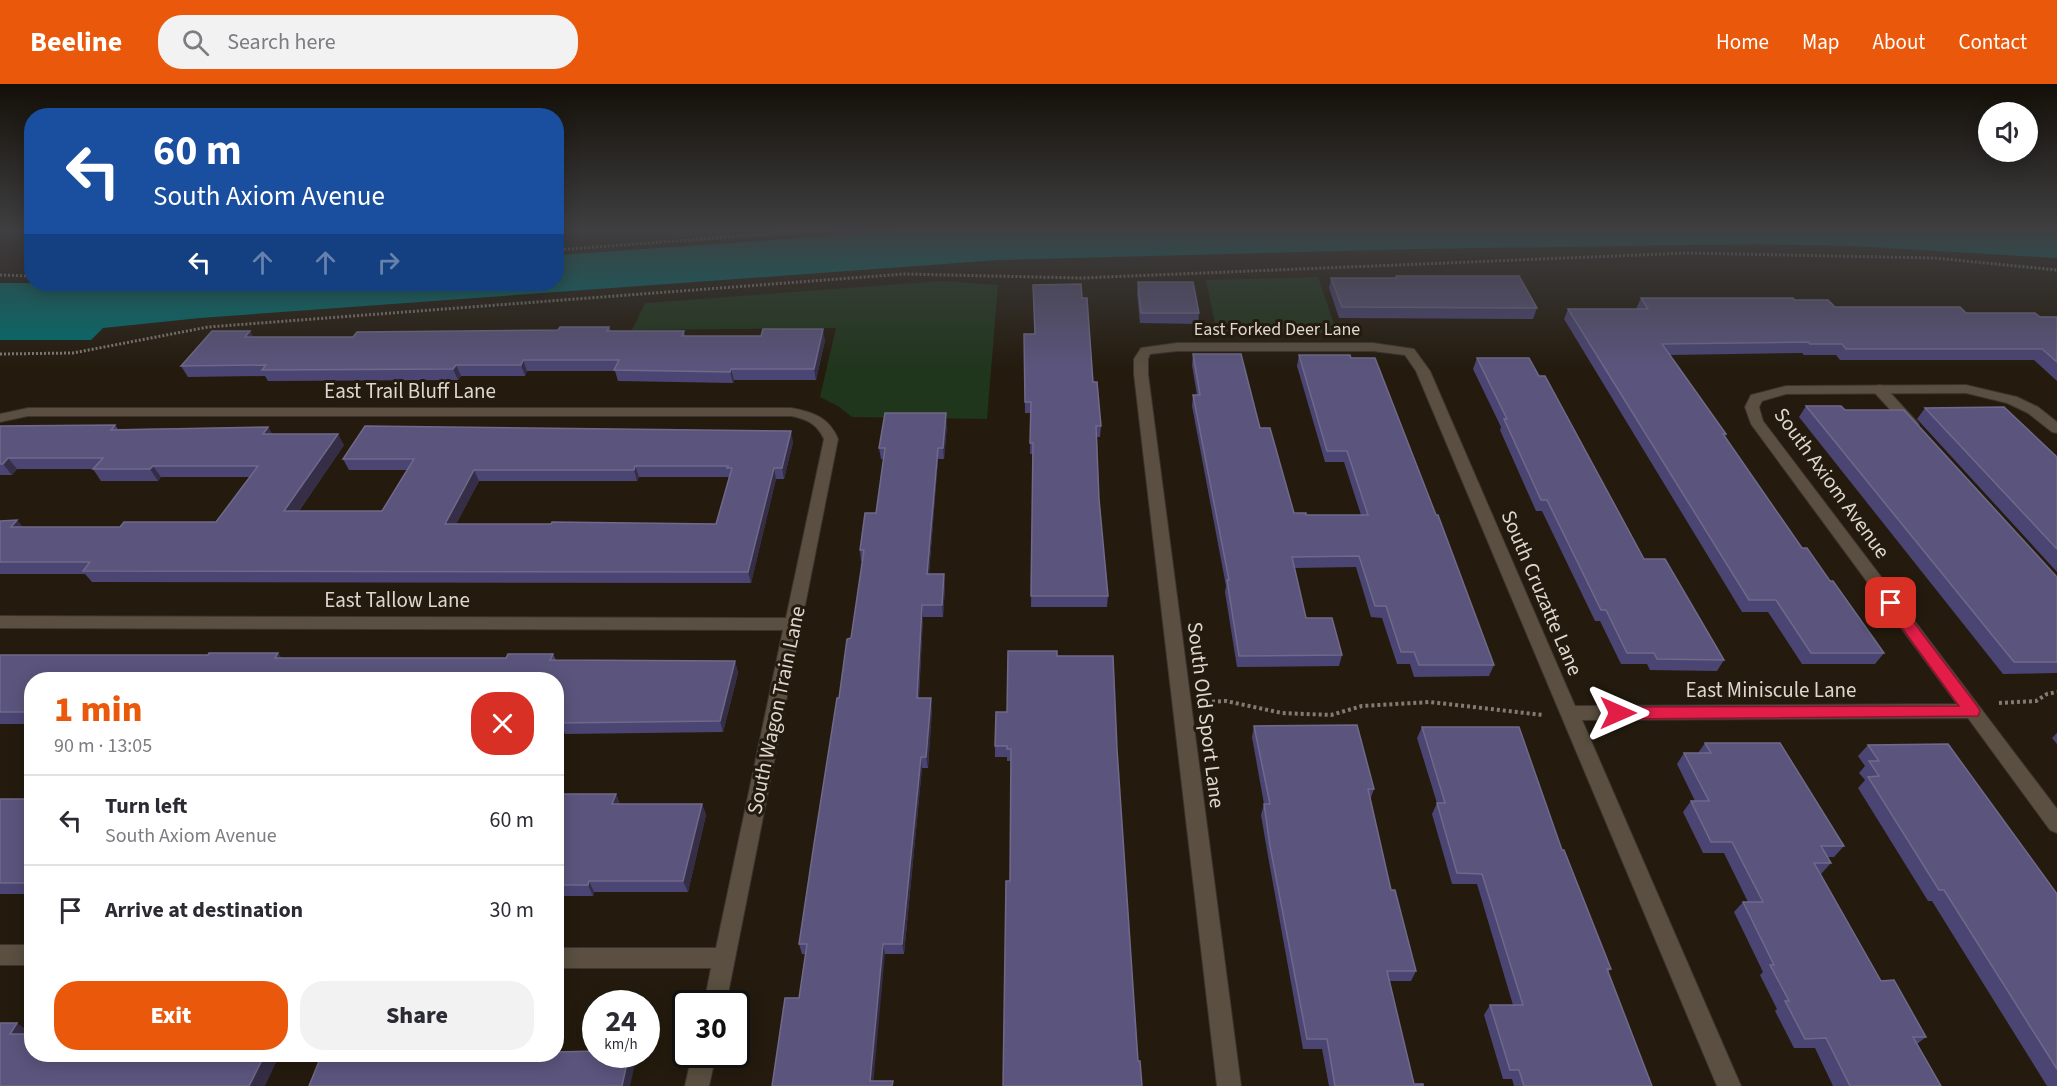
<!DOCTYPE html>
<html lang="en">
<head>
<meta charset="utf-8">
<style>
	:root { --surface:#fff; --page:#f2f2f3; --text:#2b2b33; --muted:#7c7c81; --line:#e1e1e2; --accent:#ea580c }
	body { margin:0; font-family:"Source Sans 3",sans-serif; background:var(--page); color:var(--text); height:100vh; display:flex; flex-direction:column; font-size:22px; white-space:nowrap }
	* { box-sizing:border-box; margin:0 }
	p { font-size:20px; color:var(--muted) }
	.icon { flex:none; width:33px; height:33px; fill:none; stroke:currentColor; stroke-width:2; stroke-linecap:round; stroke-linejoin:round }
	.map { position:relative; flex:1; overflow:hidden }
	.panel { position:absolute; left:24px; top:588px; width:540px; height:390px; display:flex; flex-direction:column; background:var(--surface); border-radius:24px; box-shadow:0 3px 15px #0003 }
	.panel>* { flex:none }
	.banner { position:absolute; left:24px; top:24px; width:540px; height:183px; border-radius:24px; box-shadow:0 3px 15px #0003; background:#1a4fa0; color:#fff; overflow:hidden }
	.tools { position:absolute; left:1978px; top:18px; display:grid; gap:12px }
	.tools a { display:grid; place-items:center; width:60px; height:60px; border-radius:50%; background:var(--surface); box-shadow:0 3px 15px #0003; font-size:30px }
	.speed { position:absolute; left:582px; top:906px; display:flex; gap:12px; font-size:30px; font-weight:700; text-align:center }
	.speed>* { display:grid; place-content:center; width:78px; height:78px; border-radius:50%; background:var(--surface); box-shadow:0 3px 15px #0003; line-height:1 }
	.speed small { font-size:15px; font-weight:400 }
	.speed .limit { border:3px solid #111; border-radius:9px; background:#fff; color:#111 }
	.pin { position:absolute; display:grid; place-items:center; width:51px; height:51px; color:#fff; margin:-26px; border-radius:12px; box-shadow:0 3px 9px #0006 }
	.me { position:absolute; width:66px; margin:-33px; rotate:90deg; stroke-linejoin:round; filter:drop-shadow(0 0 4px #0008) }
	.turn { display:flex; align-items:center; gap:21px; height:126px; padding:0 30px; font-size:27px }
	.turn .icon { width:78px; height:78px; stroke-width:2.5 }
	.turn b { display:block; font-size:42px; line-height:51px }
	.lanes { display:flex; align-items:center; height:57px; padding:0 30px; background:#0003; justify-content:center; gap:30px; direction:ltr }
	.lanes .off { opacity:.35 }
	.round { display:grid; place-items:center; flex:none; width:63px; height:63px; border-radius:24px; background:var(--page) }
	.head { display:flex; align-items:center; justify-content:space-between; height:102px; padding:0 30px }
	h1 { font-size:36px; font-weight:800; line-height:45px; color:var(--accent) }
	.cta { display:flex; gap:12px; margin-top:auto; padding:12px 30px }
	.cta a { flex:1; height:69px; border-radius:24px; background:var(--accent); color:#fff; font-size:24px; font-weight:800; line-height:69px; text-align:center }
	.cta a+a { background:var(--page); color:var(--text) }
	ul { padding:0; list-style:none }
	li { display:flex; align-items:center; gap:18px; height:90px; padding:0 30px; border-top:2px solid var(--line) }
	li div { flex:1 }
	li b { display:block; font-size:22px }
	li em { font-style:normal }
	header { display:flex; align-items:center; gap:36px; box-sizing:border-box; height:84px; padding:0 30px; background:var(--accent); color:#fff }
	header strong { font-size:28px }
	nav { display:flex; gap:33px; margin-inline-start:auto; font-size:21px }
	.search { width:420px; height:54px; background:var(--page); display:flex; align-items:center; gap:15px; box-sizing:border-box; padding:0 21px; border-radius:24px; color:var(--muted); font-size:22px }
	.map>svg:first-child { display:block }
	.green { fill:#20361c }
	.water { fill:#006f70 }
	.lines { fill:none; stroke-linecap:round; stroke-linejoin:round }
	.service-casing { stroke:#3b342e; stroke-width:2 }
	.minor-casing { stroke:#3b342e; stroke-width:2 }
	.path-far1 { stroke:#837b71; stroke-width:3; stroke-dasharray:2 2; stroke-linecap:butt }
	.path { stroke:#837b71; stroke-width:4; stroke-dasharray:3 3; stroke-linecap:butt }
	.service { fill:#5a4f40; fill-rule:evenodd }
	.minor { fill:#5a4f40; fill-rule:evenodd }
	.wall { fill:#4b4573; fill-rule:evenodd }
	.shaded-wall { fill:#352e46 }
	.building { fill:#5b557d; stroke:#6f698a; stroke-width:1.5; fill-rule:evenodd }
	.route { fill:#e11d48; stroke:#92132f; stroke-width:1.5 }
	.labels { text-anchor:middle; stroke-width:6; stroke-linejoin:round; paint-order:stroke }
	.far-street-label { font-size:18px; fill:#ded7cf; stroke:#241b0e }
	.street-label { font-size:21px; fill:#ded7cf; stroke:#241b0e }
</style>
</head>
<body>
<header>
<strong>Beeline</strong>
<div class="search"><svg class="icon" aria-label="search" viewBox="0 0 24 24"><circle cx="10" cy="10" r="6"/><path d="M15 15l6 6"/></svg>Search here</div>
<nav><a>Home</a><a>Map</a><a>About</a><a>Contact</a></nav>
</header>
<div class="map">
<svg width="2057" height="1002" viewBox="0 0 2057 1002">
	<rect width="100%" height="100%" fill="#241b0e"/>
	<g class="green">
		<path d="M1318,193l19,56h-120l-11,-53z"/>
		<path d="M942,197l56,4 -11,134 -135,-2 -14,-11 -18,-9 16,-69 -204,2 13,-27z"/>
	</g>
	<path class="water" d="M948,144h1109v30l-203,-12 -101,-2 -338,5 -417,11 -798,58 -97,10 -12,12h-91v-57l556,1 1,-29z"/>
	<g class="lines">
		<g class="service-casing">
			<path id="service" d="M1879,301l5,1 33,36 2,3 -2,3h-10l-33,-36 -2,-3z"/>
		</g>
		<g class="minor-casing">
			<g id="minor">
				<path d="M1177,259h196l41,6 16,22 145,335 382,-2 -206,-280 -6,-17 6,-12 35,-9 180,-1 51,12 21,10 19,15v11l-5,-1 -24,-19 -21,-10 -41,-10 -180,1 -24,7 -3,6 4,14 294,388v24l-7,-3 -82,-112 -386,2 159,366h-24l-301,-715 -11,-16 -32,-4h-196l-27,3 -2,5v15l93,712h-24l-83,-712v-15l7,-11z"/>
				<path d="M28,324h763c22,4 38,9 47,31l-112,565h-22l7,-36h-155v-20h160l67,-318 -783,-2v-12l786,2 38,-179c-7,-15 -17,-20 -33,-23h-763l-28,6v-8z"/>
				<rect x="0" y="861" width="32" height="20"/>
				<path d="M692,970h24l-7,32h-24z"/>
			</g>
		</g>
		<g class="path-far1">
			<path d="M556,166l292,-22"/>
			<path d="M0,191l32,1"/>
			<path d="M0,270l73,-1 135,-26 696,-53 178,4 605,-25 248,5 122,12"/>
		</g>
		<g class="path">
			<path d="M1206,618l20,-1 56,12 49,2 31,-9 68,-4 113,13"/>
			<path d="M1999,619l37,-2 11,-7 10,-2"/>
		</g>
		<use href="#service" class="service"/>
		<use href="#minor" class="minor"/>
	</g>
	<g class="wall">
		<path d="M1396,192l141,32 -4,11 -194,-1 -10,-30 2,-10h64z"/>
		<path d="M1138,198l61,31 -1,11 -58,-1 -3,-30z"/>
		<path d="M1082,214l11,84 8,44 -1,11h-3l2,62 9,97 -1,11h-76l2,-153h-3l1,-41h-6l-1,-79h10z"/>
		<path d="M1641,214l154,2 40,7 222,10v64l-23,-21h-194l-4,-5h-32l-2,-2 -132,2 56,79 -1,2 77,112 82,105 -9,11h-73l-34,-52h-26l-178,-293 4,-10h68z"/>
		<path d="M609,243l2,4h73l1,5 140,4 -9,40h-82l-1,3 -115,-2 -3,-10h-88l-2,5h-64l-3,4 -190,1 -3,-5 -77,1 -7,-11 72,-29h100l205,-7z"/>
		<path d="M1193,270l67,74 34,85 12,2h55l-17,-53h-19l-28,-96 2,-11 195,310 -5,11 -75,1 -4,-13h-13l-15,-46 -11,-1 -15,-50 -62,1 12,50 36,37 -3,11 -102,1 -12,-75 1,-6 -34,-180 1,-11h4l-5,-30z"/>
		<path d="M1477,274l167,201 80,101 -7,11 -67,-1 -3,-6h-26l-21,-43h-5l-53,-110h-6l-36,-81 1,-3 -28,-58z"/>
		<path d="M1806,322l39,4 212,167v96l-54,1 -204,-257z"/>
		<path d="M1925,324l132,49v115l-140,-153z"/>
		<path d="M947,340l-3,35h-6l-9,115 16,12 -2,31h-20l-4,81 13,11 -4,59h-6l-18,186h-19l-113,132 27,-88 7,-44h-4l-3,-10 40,-246 12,-60 12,-77h-2l-1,-11 16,-37 8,-54h-3l-2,-11z"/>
		<path d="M115,341l3,4 150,-2 4,7 72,11 -45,66h83l25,-41h-58l-6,-11 450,-17 -9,37h-8l-25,104 -659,-1 -7,-8h-85v-53l17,-1 5,7h98l96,-5 34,-45h-89l-3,4h-57l-8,-12h-76l-5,6h-12v-49zM639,393h90l-13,47h-260l23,-43h158z"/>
		<path d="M553,570l3,6 179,1 3,12 -15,59 -158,2 -3,-7h-6v-47h-524v44h-32v-69l282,3h224z"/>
		<path d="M1057,572l60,93 21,312 4,25 -132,-205 1,-120h-4v-4h-12v-11l12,-34z"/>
		<path d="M1254,642l120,63 -4,11 21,90 25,81 -5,10h-22l25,103 9,2h-94l-7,-37h-19l-35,-193 -7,-41 3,-11 -12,-67z"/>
		<path d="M1422,643l140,123 49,119 -3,3 44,114h-138l-2,-7h-9l-19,-64 6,-10h23l-36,-121h-25l-20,-70 5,-11 -20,-65z"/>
		<path d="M2057,649v11l-5,-6z"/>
		<path d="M1705,659l139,103 -10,11h-7l4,6 -10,11 60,107 45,56 -9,7 24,42h-108l-18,-38h-21l-19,-37 2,-2 -17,-34 3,-3 -29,-60 9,-10h5l-24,-49h-21l-20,-41 8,-11h4l-18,-37 7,-11h14z"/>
		<path d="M1868,661l189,149v192h-10l-115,-185h-4l-70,-113 7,-8 -6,-7 6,-7 -7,-10z"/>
		<path d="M556,710h60l4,10h82l4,11 -18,77h-94l-1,4h-37z"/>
		<rect x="0" y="715" width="32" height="95"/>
	</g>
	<g class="shaded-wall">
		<path d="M823,245l2,11 -9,40 -2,-11z"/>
		<path d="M250,247l6,11 -11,-5z"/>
		<path d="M523,276l4,11 -2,5 -4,-11z"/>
		<path d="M456,281l5,11 -3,4 -5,-11z"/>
		<path d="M731,285l3,11 -1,3 -3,-11z"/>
		<path d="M946,329l1,11 -3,35 -1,-11z"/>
		<path d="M268,343l7,12 -12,-5z"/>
		<path d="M791,347l2,11 -9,37 -2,-11z"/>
		<path d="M338,350l6,11 -53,77 -7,-11z"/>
		<path d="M938,364v11l-10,127 -1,-12z"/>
		<path d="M8,374l9,11 -5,6 -9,-11z"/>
		<path d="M153,382l8,11 -3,4 -8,-12z"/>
		<path d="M635,382l4,11 -2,4 -3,-11z"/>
		<path d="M774,384l2,11 -25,104 -3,-11z"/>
		<path d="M474,386l5,11 -29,55 -5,-12z"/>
		<path d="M17,436l10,12 -16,-5z"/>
		<path d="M944,490l1,12 -2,31 -1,-12z"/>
		<path d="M922,521l1,12 -5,92 -1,-11z"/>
		<path d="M278,569l8,11 -11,-6z"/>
		<path d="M735,577l3,12 -15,59 -3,-11z"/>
		<path d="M931,614l1,11 -4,59 -2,-11z"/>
		<path d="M921,673l1,11 -18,186 -2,-10z"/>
		<path d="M616,710l4,11 -8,-1z"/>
		<path d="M702,720l4,11 -18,77 -5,-11z"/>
		<path d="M589,797l5,11 -1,4 -5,-11z"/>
		<path d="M883,860l2,10 -12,132 -3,-5z"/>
		<path d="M17,939l14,10 -7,10 -14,-9z"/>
		<path d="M265,970h15l-15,32h-16z"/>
		<path d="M629,970h4l3,6 -6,26h-8z"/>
	</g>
	<g class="building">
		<path d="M1396,192h123l18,32 -195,-1 -11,-29h66z"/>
		<path d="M1138,198h55l6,31h-58z"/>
		<path d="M1081,200l1,14h5l6,84h4l4,44h-5l3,73 9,97h-77l2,-153h-3l1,-41h-6l-1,-68h11l-2,-49z"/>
		<path d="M1641,214h152l2,2h33l7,7h125l6,6h69l5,4h17v45l-15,-13h-196l-4,-5h-32l-2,-2 -146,2 64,90h-3l79,114h5l23,33h3l51,72h-73l-35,-53h-27l-181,-291h80z"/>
		<path d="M560,243h49l-2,4h77l-2,5h79l2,-7h60l-9,40h-83l-1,3 -116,-2 5,-10h-96l-2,5h-65l-3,4 -191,1 4,-5 -85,1 31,-35h38l-5,6h108l4,-5 201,-2z"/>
		<path d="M1193,270h48l19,74h10l24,85h12v2h62l-21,-64h-20l-28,-96h51l1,3h24l61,157h2l56,150h-75l-5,-13h-13l-15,-46h-11l-16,-50 -67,1 14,61h26l10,37 -103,1 -12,-76h2l-36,-185h7z"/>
		<path d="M1477,274h52l10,18h6l99,183h21l59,101 -67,-1 -3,-6h-27l-21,-43h-5l-54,-110h-6l-37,-81h3z"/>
		<path d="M1806,322h35l4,4h59l153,167v85h-43z"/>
		<path d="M2004,323l53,50v92l-132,-141z"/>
		<path d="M885,329h61l-3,35h-5l-11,126h17l-2,31h-20l-5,93h14l-5,59h-5l-19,187h-19l-13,137h23l-1,5h-120l13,-88h14l8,-54h-8l15,-100 23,-146h2l8,-59 4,-1 13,-88h-4l5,-37h11l9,-65h-6z"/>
		<path d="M115,341l-4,5 157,-3 -5,7h75l-54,77h98l32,-52h-71l22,-33 426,5 -9,37h-8l-26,104 -665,-1 7,-9h-90v-41l17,-1 -6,7h109l4,-5h92l42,-56h-105l-3,3h-57l10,-11h-95l-5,6h-3v-38zM635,382h93l-1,2h5l-16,56 -164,-2 -1,2h-106l29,-54h160z"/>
		<path d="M1008,567h49v5h56l4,93 21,312h2l2,25h-139l3,-205h4l1,-132h-4v-3h-12l1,-34h11z"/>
		<path d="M209,569h69l-3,5h231l2,-4h45l-3,6 185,1 -15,60 -160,2 3,-8h-7v-35h-524v32h-32v-57h208z"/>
		<path d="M1357,641l17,64h-6l23,101h4l21,81h-29l27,113h9v2h-88l-8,-47h-20l-37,-193 -6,-42h6l-16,-78z"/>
		<path d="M1422,643h97l43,123h2l47,119h-4l45,117h-128l-5,-16h-9l-20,-65h33l-41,-131 -25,-1 -20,-70h8z"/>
		<path d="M1705,659h75l64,103h-23l10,17h-17l67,118 13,-1 32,57h-13l28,49h-91l-24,-48 -21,1 -20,-38h4l-19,-36h4l-31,-63h20l-31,-60h-21l-20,-41h18l-25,-48h27z"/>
		<path d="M1948,660l109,150v175l-113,-179h-5l-71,-113 11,-1 -10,-15h10l-11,-16z"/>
		<path d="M556,710h60l-4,10h90l-19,77h-94l-1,4h-32z"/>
		<rect x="0" y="715" width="32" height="84"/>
		<path d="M0,939h17l-7,11h22v20h233l-16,32h-249z"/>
		<path d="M596,967v3h33l-7,32h-313l13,-32h234v-2z"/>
	</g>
	<linearGradient id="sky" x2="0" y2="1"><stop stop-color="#140f08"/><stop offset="0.51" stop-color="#3f3f41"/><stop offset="1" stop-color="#3f3f41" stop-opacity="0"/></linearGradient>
	<rect width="2057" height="285" fill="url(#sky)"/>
	<path class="route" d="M1891,514l5,1 82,108 2,4 -2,5 -360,3 -5,-2 -2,-4 2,-4 5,-2 341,-1 -73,-100 -2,-3 2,-4z"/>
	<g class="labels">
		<g class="far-street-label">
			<text x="1277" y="251">East Forked Deer Lane</text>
		</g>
		<g class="street-label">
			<text x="410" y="314">East Trail Bluff Lane</text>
			<text transform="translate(1832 399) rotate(54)" y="7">South Axiom Avenue</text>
			<text transform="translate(1542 509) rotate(67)" y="7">South Cruzatte Lane</text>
			<text x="397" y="523">East Tallow Lane</text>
			<text x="1771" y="613">East Miniscule Lane</text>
			<text transform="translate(776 626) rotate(-78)" y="7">South Wagon Train Lane</text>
			<text transform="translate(1206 631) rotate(83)" y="7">South Old Sport Lane</text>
		</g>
	</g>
</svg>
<div class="tools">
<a><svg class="icon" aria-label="sound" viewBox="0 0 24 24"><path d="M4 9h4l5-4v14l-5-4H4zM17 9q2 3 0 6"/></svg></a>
</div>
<div class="speed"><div>24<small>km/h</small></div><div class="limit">30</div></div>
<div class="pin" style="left:1891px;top:519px;background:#d93025"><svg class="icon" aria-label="arrive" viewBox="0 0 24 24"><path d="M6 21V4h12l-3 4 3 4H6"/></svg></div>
<svg class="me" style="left:1618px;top:629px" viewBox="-20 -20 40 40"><path d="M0-17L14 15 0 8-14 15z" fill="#e11d48" stroke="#fff" stroke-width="4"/></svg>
<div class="banner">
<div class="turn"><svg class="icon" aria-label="left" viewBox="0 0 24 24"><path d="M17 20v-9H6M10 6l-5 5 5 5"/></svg><div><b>60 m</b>South Axiom Avenue</div></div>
<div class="lanes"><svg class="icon" aria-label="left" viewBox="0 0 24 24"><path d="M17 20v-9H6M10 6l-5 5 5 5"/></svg><svg class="icon off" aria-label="ahead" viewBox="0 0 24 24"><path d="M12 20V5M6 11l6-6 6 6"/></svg><svg class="icon off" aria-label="ahead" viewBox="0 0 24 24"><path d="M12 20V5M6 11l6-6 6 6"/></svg><svg class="icon off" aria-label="right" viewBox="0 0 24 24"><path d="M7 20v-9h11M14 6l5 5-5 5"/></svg></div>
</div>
<section class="panel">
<div class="head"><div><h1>1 min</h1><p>90 m · 13:05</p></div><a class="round" style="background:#d93025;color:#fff"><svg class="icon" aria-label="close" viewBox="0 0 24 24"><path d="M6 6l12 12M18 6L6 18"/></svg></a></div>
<ul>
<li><svg class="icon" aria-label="left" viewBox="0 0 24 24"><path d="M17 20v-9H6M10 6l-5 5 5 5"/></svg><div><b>Turn left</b><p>South Axiom Avenue</p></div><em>60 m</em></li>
<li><svg class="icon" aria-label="arrive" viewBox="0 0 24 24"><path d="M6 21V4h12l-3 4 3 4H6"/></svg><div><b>Arrive at destination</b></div><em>30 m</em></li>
</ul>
<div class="cta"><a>Exit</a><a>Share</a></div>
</section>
</div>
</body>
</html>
